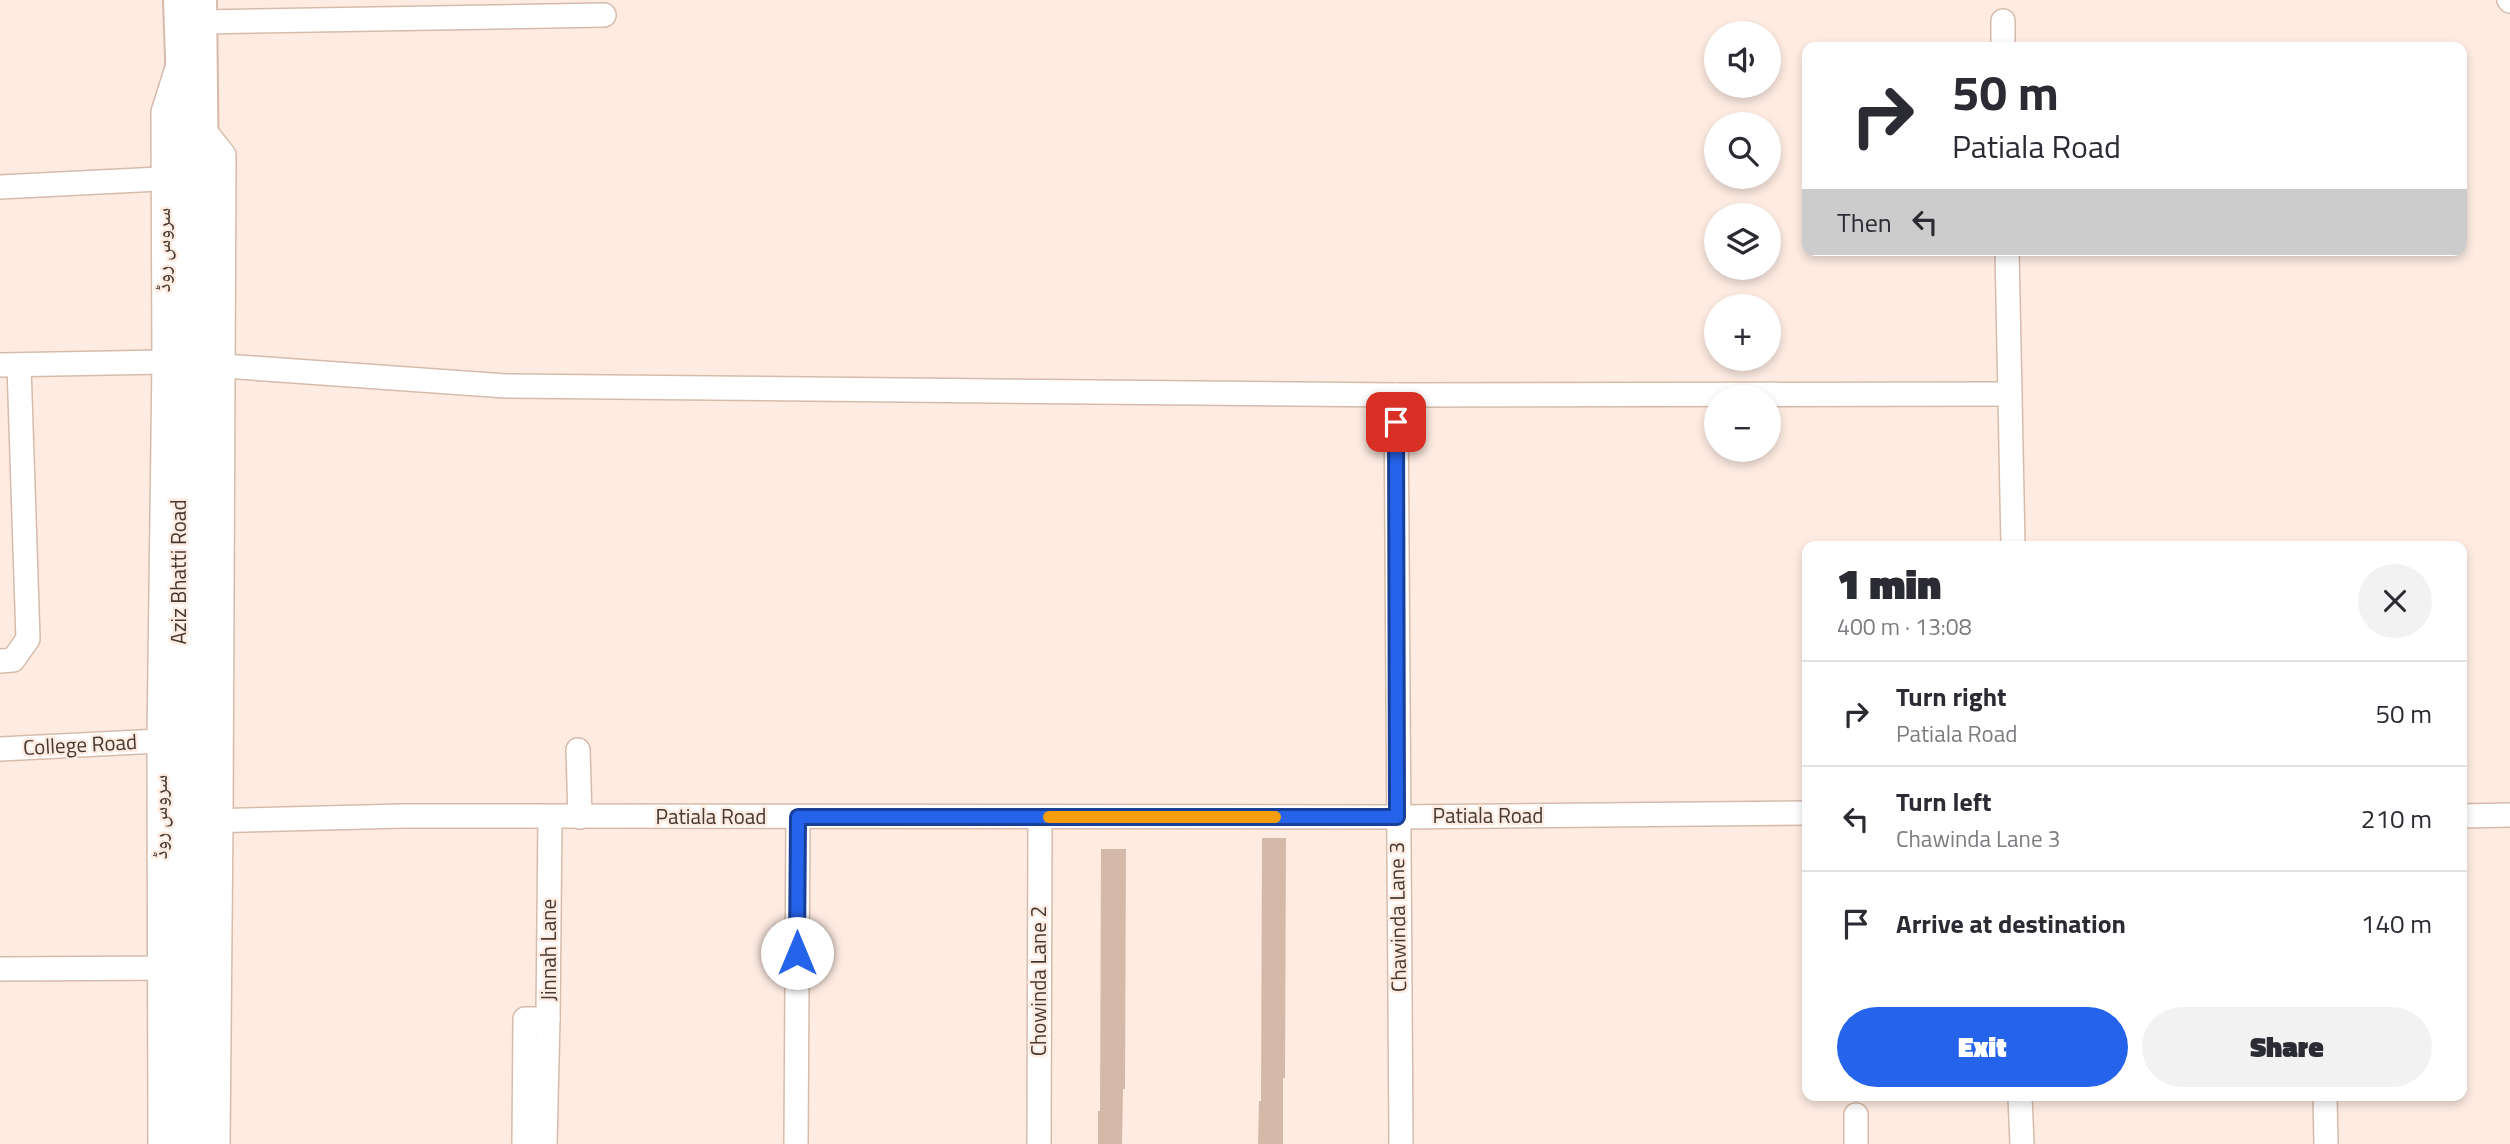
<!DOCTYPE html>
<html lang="en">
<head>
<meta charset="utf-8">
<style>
	:root { --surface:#fff; --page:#f2f2f3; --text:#2b2b33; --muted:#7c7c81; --line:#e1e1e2; --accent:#2563eb }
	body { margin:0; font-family:"Titillium Web","Noto Naskh Arabic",sans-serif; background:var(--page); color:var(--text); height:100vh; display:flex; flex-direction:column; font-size:26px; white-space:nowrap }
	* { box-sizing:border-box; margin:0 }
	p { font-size:23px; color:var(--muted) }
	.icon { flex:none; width:38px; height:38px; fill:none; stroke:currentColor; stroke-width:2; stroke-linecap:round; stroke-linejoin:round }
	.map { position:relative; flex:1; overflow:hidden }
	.sheet { position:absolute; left:1802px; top:541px; width:665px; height:560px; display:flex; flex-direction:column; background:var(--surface); border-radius:14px; box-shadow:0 4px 10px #0003 }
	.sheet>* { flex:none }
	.hud { position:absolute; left:1802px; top:42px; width:665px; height:214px; border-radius:14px; box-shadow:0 4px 10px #0003; background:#fff; color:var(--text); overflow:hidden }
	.controls { position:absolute; left:1704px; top:21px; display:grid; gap:14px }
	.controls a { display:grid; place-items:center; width:77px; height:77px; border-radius:50%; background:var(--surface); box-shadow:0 4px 10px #0003; font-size:35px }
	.pin { position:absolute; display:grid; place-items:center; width:60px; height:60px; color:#fff; margin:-30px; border-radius:14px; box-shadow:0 4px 10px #0006 }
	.me { position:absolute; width:77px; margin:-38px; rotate:0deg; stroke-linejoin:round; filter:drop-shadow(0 0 5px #0008) }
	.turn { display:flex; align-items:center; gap:24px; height:147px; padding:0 35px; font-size:32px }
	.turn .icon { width:91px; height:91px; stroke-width:2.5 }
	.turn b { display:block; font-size:49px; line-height:60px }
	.then { display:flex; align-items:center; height:66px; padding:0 35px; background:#0003; gap:14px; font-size:26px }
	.round { display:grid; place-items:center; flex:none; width:74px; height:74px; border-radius:37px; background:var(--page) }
	.overview { display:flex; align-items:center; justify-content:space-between; height:119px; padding:0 35px }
	h1 { font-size:42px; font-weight:800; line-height:52px }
	.action { display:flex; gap:14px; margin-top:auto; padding:14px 35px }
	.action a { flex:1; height:80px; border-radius:42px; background:var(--accent); color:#fff; font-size:28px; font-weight:800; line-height:80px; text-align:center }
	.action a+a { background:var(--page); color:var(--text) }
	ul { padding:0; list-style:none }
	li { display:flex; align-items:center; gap:21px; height:105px; padding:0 35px; border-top:2px solid var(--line) }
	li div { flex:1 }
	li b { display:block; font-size:26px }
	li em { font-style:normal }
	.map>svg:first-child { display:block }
	.building { fill:#d5b9a8 }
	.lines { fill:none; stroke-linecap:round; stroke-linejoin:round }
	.minor-casing { stroke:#d7bbaa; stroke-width:26 }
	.major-casing { stroke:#d7bbaa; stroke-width:32 }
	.minor { stroke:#fff; stroke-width:23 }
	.major { stroke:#fff; stroke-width:28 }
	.route-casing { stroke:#184099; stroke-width:18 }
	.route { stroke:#2563eb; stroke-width:12 }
	.slow { stroke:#f59e0b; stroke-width:12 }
	.labels { text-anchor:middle; stroke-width:5; stroke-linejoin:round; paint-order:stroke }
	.street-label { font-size:21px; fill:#453932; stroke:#feece2 }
</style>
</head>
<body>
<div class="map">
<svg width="2510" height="1144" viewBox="0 0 2510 1144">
	<rect width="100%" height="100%" fill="#feece2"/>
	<g class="building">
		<path d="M1262,838h24l-1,240h-2v66h-25l1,-43h2z"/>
		<path d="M1101,849h25l-1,240h-2l-1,55h-24v-33h2z"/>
	</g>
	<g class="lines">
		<g class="minor-casing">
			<g id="minor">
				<path d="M2509,0l1,1"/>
				<path d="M2003,21v26"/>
				<path d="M202,22l402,-7"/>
				<path d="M205,131l19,24 -3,665 -3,324"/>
				<path d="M0,187l179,-9"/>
				<path d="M2007,250l6,296"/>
				<path d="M0,365l164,-3"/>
				<path d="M224,366l282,20 890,9 614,-1"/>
				<path d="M1396,395l5,749"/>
				<path d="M0,661l13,-1 15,-21 -9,-274"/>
				<path d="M0,749l159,-8"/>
				<path d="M578,750l2,67"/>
				<path d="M2462,816l48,-1"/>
				<path d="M202,821l201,-5 994,1 411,-4"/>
				<path d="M0,969l174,-1"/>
				<path d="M2020,1096l2,48"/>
				<path d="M2325,1096l1,48"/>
				<path d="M1856,1115v29"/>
				<path d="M160,1144l-1,-403 5,-379 -1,-250 13,-41"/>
				<path d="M524,1144l1,-125h23l2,-202"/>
				<path d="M545,1144l3,-125"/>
				<path d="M796,1144l2,-327"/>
				<path d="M1039,1144l1,-327"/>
			</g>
		</g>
		<g class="major-casing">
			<g id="major">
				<path d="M177,1144l4,-889 -1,-197 -2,-58"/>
				<path d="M202,1144l4,-781 -4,-363"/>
			</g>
		</g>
		<use href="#minor" class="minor"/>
		<use href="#major" class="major"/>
	</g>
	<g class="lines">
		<g class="route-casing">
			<path id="route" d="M797,953l1,-136h599l-1,-395"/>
		</g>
		<use href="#route" class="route"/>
		<path class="slow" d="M1049,817h226"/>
	</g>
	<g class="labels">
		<g class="street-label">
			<text transform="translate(163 250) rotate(-90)" y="7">سروس روڈ</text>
			<text transform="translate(179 572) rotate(-90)" y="7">Aziz Bhatti Road</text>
			<text transform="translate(80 745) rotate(-3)" y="7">College Road</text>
			<text x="1488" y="823">Patiala Road</text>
			<text transform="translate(160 817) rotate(-90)" y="7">سروس روڈ</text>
			<text x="711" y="824">Patiala Road</text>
			<text transform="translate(1398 917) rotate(-91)" y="7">Chawinda Lane 3</text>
			<text transform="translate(549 950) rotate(-90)" y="7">Jinnah Lane</text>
			<text transform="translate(1039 981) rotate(-90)" y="7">Chowinda Lane 2</text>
		</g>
	</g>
</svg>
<div class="controls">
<a><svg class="icon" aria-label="sound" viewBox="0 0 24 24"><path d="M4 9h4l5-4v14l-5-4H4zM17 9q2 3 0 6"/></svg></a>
<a><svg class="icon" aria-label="search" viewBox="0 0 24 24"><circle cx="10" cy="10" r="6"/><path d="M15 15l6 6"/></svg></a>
<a><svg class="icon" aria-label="layers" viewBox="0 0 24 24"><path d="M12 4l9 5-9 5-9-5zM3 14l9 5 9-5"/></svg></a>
<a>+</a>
<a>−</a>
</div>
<div class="pin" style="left:1396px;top:422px;background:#d93025"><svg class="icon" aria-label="arrive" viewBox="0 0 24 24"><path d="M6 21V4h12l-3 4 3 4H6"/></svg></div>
<svg class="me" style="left:797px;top:953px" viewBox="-20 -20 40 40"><circle r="19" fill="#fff"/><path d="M0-13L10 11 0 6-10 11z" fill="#2563eb"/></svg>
<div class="hud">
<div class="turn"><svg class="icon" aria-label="right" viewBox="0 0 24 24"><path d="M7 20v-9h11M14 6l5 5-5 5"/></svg><div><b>50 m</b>Patiala Road</div></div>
<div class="then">Then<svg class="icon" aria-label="left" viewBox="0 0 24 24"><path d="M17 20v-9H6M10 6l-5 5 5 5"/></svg></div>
</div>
<section class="sheet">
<div class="overview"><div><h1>1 min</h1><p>400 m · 13:08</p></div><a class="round"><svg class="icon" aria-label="close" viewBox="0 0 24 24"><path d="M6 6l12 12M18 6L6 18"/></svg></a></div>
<ul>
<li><svg class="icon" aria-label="right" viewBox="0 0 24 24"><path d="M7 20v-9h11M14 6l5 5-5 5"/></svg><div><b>Turn right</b><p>Patiala Road</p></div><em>50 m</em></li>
<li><svg class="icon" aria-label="left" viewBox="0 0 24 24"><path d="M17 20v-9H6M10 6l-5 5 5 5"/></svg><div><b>Turn left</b><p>Chawinda Lane 3</p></div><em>210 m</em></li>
<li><svg class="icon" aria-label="arrive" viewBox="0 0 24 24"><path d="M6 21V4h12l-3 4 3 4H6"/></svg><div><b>Arrive at destination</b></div><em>140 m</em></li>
</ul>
<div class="action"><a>Exit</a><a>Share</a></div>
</section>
</div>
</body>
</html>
